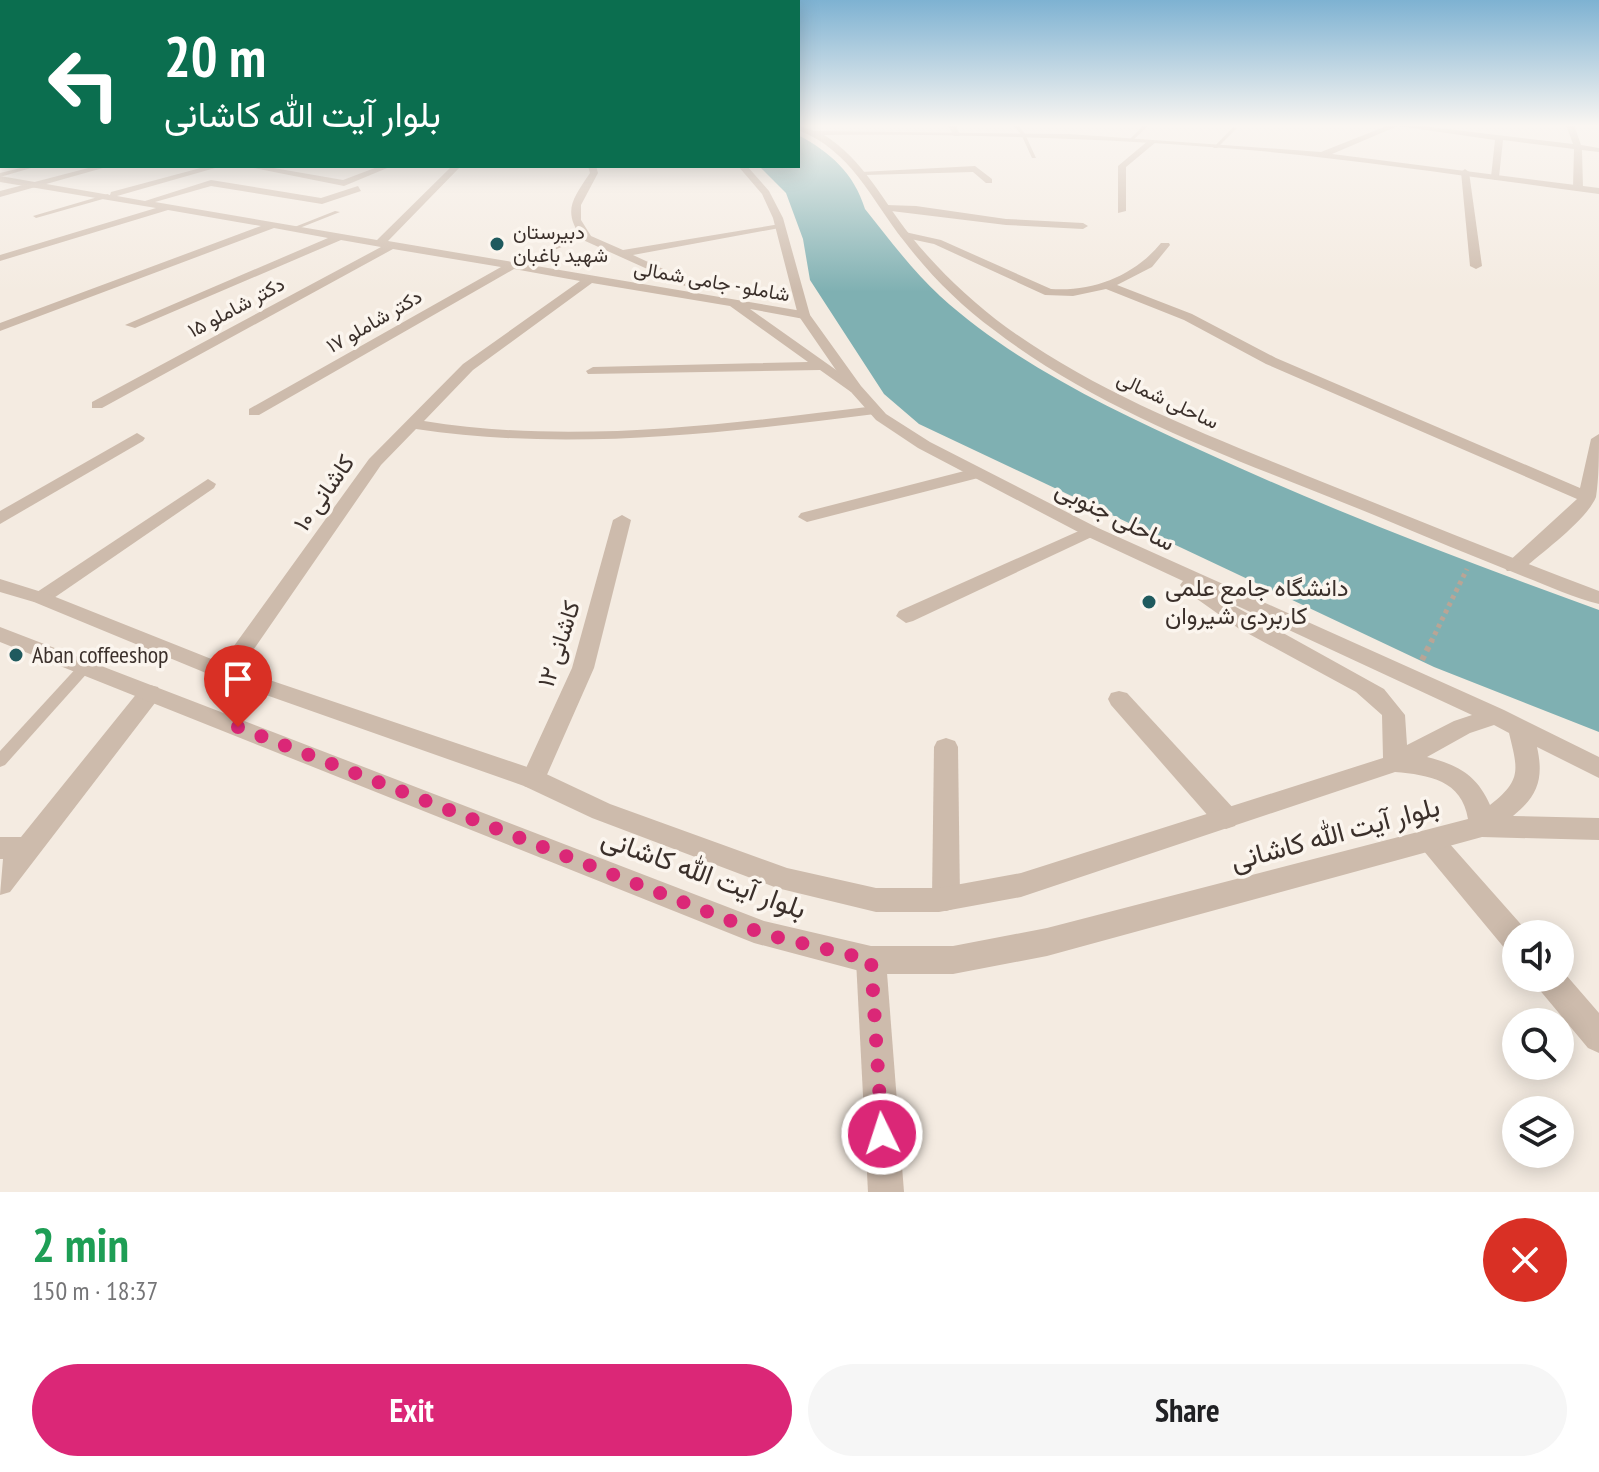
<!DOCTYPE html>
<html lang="en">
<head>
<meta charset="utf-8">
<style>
	:root { --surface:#fff; --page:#f6f6f6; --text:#202124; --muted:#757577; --accent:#db2777 }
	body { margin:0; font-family:"PT Sans Narrow",Vazirmatn,sans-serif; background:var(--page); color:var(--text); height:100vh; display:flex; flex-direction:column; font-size:30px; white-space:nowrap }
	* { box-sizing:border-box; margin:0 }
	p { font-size:26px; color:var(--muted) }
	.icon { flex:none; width:44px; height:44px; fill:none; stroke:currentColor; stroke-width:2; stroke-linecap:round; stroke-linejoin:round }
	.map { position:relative; height:1192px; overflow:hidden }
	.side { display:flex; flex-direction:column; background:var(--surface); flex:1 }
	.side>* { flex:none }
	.guide { position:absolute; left:0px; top:0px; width:800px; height:168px; box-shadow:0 4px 20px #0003; background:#0b6e4f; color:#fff; overflow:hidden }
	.fabs { position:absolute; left:1502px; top:920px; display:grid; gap:16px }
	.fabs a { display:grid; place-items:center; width:72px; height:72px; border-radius:50%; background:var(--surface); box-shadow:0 4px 20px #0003; font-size:40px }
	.pin { position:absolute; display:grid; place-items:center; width:68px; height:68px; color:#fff; margin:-82px -34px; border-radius:50% 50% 50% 0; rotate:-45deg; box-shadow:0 0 8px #0007 }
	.pin .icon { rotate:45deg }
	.me { position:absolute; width:88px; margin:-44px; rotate:356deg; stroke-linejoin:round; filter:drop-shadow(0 0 6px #0008) }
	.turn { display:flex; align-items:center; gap:28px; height:168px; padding:0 32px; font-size:36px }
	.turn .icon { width:104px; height:104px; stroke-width:2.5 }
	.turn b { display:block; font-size:56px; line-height:68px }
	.round { display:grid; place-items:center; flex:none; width:84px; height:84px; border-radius:42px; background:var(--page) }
	.overview { display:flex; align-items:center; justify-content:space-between; height:136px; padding:0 32px }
	h1 { font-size:48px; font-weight:700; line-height:60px; color:#1e9e55 }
	.cta { display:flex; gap:16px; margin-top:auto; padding:16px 32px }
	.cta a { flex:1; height:92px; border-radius:48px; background:var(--accent); color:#fff; font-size:32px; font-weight:700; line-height:92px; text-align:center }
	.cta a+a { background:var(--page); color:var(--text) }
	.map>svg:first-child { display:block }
	.water { fill:#7fb0b2 }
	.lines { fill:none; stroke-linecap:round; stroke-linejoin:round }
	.path-far1 { stroke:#b9a596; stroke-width:5; stroke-dasharray:4 4; stroke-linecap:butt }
	.path { stroke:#b9a596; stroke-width:6; stroke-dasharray:5 5; stroke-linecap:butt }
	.service { fill:#cdbbac; fill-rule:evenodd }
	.minor { fill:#cdbbac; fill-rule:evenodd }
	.tertiary { fill:#cdbbac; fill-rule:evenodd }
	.route { stroke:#db2777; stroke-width:14; stroke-dasharray:0 25.2 }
	.poi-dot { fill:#1f5a5e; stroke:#fbf5ee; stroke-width:3 }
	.labels { text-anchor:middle; stroke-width:7; stroke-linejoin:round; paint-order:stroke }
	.far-poi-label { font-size:20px; fill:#3b302b; stroke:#fbf5ee; text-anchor:start }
	.far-street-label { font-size:20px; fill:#3b302b; stroke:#fbf5ee }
	.street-label { font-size:24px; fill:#3b302b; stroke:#fbf5ee }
	.poi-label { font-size:24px; fill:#3b302b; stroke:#fbf5ee; text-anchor:start }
	.near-street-label { font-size:28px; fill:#3b302b; stroke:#fbf5ee }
</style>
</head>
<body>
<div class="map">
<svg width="1599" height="1192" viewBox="0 0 1599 1192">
	<rect width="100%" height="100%" fill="#f4ebe1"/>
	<path class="water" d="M798,135c32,17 56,38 67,74 23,29 48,62 75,87 75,68 169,112 260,154 130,60 264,111 399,160v122l-165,-65 -515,-243 -35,-30 -74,-114 -7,-41 -17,-46 -27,-27h39z"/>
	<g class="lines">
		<path class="path-far1" d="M1431,642l36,-73"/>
		<path class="path" d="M1422,660l10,-20"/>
		<g class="service">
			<path d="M1013,125h5l7,9 11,24h-4l-11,-24z"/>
			<path d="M1144,125h5l-17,16h-4z"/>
			<path d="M1233,127l4,1 -20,20h-4z"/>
			<path d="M29,166h9l-38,11v-4z"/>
			<path d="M108,194l2,3 -74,21 -3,-2z"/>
			<path d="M335,211l5,1 -43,17 -5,-1z"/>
			<path d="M584,235l5,1 -72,29 -5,-1z"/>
			<path d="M85,662l5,2 2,3 -2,3 -85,95 -5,2v-16l80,-87z"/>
		</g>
		<g class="minor">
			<path d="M948,125h8l4,11h-6z"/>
			<path d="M1391,125h23l159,19 -7,-19h8l7,20 18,3v4l-17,-2 1,38 -5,3 -5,-3 1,-39 -71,-9 -4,37 -4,3 -4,-3 4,-37z"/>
			<path d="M1149,140l7,2 -30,25v44l-8,2v-47z"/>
			<path d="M208,166h14l-105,30 28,5 66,-21 110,18 37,-12 3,5 -39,13 -111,-18 -56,16 222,38 75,-74h9l-73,75 420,71 2,3 -6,4 -54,-10 113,80 -2,3h-10l-31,-22 -232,4 -2,-3 7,-4 215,-5 -78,-56 -138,-23 -119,87 -49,51c148,24 303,3 451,-15l7,4 -7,4c-152,19 -307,38 -459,15l-35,36 -147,213h-16l-3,-5 3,-5 151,-209 94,-95 117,-83 -66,-12 -255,146h-10v-6l252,-142 -108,-18 -291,159h-10v-6l289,-155 -40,-7 -206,88 -10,-3 203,-87 -54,-10 -274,103v-8l261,-97 -93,-16 -168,51v-6l156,-47 -156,-26v-6l110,19 1,-3z"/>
			<path d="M244,166h18l81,14 37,-14h12l-48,20z"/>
			<path d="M588,166h8l2,7 -17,32v15l10,16 32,14 157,-26 5,3 -152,28 71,33 -10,2 -111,-50c-21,-29 -11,-40 7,-67z"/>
			<path d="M975,166l17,13v4h-6l-13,-11 -108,3 -4,-3z"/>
			<path d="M1465,169l4,3 13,94 -6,3 -6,-3 -9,-94z"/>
			<path d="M886,205l30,1 90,13 77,4 5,3 -5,3 -77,-4 -123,-15z"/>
			<path d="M905,232l36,8 110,49c43,3 84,-14 110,-46h8l1,2 -18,22 -35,18 75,29 84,44 304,130 11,-49 8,-5c0,20 0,44 -3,63 -10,24 -55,56 -75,74h-14l-3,-4 3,-4 70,-64 -311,-135 -82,-44 -78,-31 -33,7 -28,-1 -111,-51 -33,-7 -1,-2z"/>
			<path d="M137,433l8,5 -2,3 -143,83v-13z"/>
			<path d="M976,468l8,5 -2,4 -175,45 -9,-5 3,-4z"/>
			<path d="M208,479l8,5 -2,4 -166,114h-14l-3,-4 3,-4z"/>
			<path d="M622,515l9,5 -37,148 -52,118 -9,3 -9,-3 -3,-7 51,-111 41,-148z"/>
			<path d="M1090,526l6,1 3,4 -3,4 -183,86 -7,2 -10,-7 3,-5z"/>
			<path d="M150,685l8,2 3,6 -3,6 -148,193 -10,3 3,-36h-3v-22h21l121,-150z"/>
			<path d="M1119,691l8,2 108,117 4,8 -4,8 -9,3 -9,-3 -106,-121 -3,-6 3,-6z"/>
			<path d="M946,738l9,3 3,6 2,152 -4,9 -10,3 -10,-3 -4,-9 2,-152 3,-6z"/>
			<path d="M1432,831l9,3 85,96 2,4h-12v19l-10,-3 -83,-100 -4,-8 4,-8z"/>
			<path d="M871,946l11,4 4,10 18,232h-36l-12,-232 4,-10z"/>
			<path d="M1560,968l39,45v40l-11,-5 -50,-60 -4,-10h26z"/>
		</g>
		<g class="tertiary">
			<path d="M798,125l16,6 255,3 252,18 68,-27h11l-68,29 267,34v6c-113,-15 -225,-32 -338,-43 -145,-13 -291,-17 -437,-16 40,25 58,65 86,100 28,35 61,66 96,92 91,66 196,106 299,148 98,39 195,79 294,116v13c-25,-6 -50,-18 -74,-27 -50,-20 -101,-41 -151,-62 -129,-53 -268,-99 -380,-185 -34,-25 -64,-55 -90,-89 -34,-43 -52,-90 -106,-111z"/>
			<path d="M96,166h14l-110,31v-6z"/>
			<path d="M738,166h9l22,25 14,27 27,97 51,71 25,28 44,28 166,85 408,183 95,47v21l-62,-31c7,31 1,49 -24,69l86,2v22l-117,-3 -435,119 -94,18h-82l-117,-31 -754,-301v-15l764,294 107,25h82l94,-18 421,-109c-6,-39 -39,-44 -73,-47l-374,125 -82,15h-63l-99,-24 -185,-70 -68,-32 -306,-108 -184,-76 -34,-10v-13l48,15 186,74 308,104 68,32 177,64 89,20h63l82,-15 362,-115 -1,-43 -26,-23 -118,-64 -55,-39 -3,-4 3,-4 -99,-46 -166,-87 -42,-28 -25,-28 -53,-77 -25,-97 -11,-24zM1218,597l254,118 -18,6 -47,24 -2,-30 -21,-26zM1494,725l15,8c9,37 13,47 -19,72 -13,-30 -32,-40 -63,-48l43,-24z"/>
		</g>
	</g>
	<linearGradient id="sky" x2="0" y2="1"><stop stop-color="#7eb2d2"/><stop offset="0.43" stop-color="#faf6f2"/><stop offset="1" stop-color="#faf6f2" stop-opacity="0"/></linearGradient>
	<rect width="1599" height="292" fill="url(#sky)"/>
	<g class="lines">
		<path class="route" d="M238,727l526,207 107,26 11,174"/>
	</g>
	<g class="poi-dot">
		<circle cx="497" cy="244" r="8"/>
		<circle cx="1149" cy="602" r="8"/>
		<circle cx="16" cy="655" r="8"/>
	</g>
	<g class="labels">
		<g class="far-poi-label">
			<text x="513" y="239">دبیرستان<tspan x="513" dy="23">شهید باغبان</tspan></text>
		</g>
		<g class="far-street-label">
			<text transform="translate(712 281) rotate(10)" y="7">شاملو - جامی شمالی</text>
			<text transform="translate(236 307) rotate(-28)" y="7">دکتر شاملو ۱۵</text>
			<text transform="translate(374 321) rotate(-30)" y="7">دکتر شاملو ۱۷</text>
			<text transform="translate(1168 400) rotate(25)" y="7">ساحلی شمالی</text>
		</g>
		<g class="street-label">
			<text transform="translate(324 493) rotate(-55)" y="8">کاشانی ۱۰</text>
			<text transform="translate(1115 516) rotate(26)" y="8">ساحلی جنوبی</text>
			<text transform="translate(559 644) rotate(-72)" y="8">کاشانی ۱۲</text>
		</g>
		<g class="poi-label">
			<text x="1165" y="596">دانشگاه جامع علمی<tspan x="1165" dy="28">کاربردی شیروان</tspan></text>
			<text x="32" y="663">Aban coffeeshop</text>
		</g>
		<g class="near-street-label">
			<text transform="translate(1335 833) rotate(-15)" y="10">بلوار آیت الله کاشانی</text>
			<text transform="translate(704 873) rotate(20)" y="10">بلوار آیت الله کاشانی</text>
		</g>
	</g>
</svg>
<div class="fabs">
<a><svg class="icon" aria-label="sound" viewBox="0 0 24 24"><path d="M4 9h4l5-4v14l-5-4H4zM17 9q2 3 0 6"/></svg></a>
<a><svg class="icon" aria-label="search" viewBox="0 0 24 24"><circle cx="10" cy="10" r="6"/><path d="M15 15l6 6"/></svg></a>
<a><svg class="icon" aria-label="layers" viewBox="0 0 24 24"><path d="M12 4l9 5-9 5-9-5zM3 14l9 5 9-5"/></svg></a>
</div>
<div class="pin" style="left:238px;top:727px;background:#d93025"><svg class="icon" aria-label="arrive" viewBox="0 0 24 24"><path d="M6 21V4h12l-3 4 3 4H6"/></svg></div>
<svg class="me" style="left:882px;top:1134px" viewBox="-20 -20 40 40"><circle r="17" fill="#db2777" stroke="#fff" stroke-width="3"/><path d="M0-11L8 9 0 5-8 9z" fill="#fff"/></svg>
<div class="guide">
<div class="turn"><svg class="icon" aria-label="left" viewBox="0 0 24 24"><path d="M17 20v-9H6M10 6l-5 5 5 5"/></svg><div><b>20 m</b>بلوار آیت الله کاشانی</div></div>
</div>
</div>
<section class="side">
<div class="overview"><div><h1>2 min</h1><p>150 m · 18:37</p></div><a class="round" style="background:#d93025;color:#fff"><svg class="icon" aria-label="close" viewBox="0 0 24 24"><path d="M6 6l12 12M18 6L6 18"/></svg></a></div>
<div class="cta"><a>Exit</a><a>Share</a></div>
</section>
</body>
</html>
